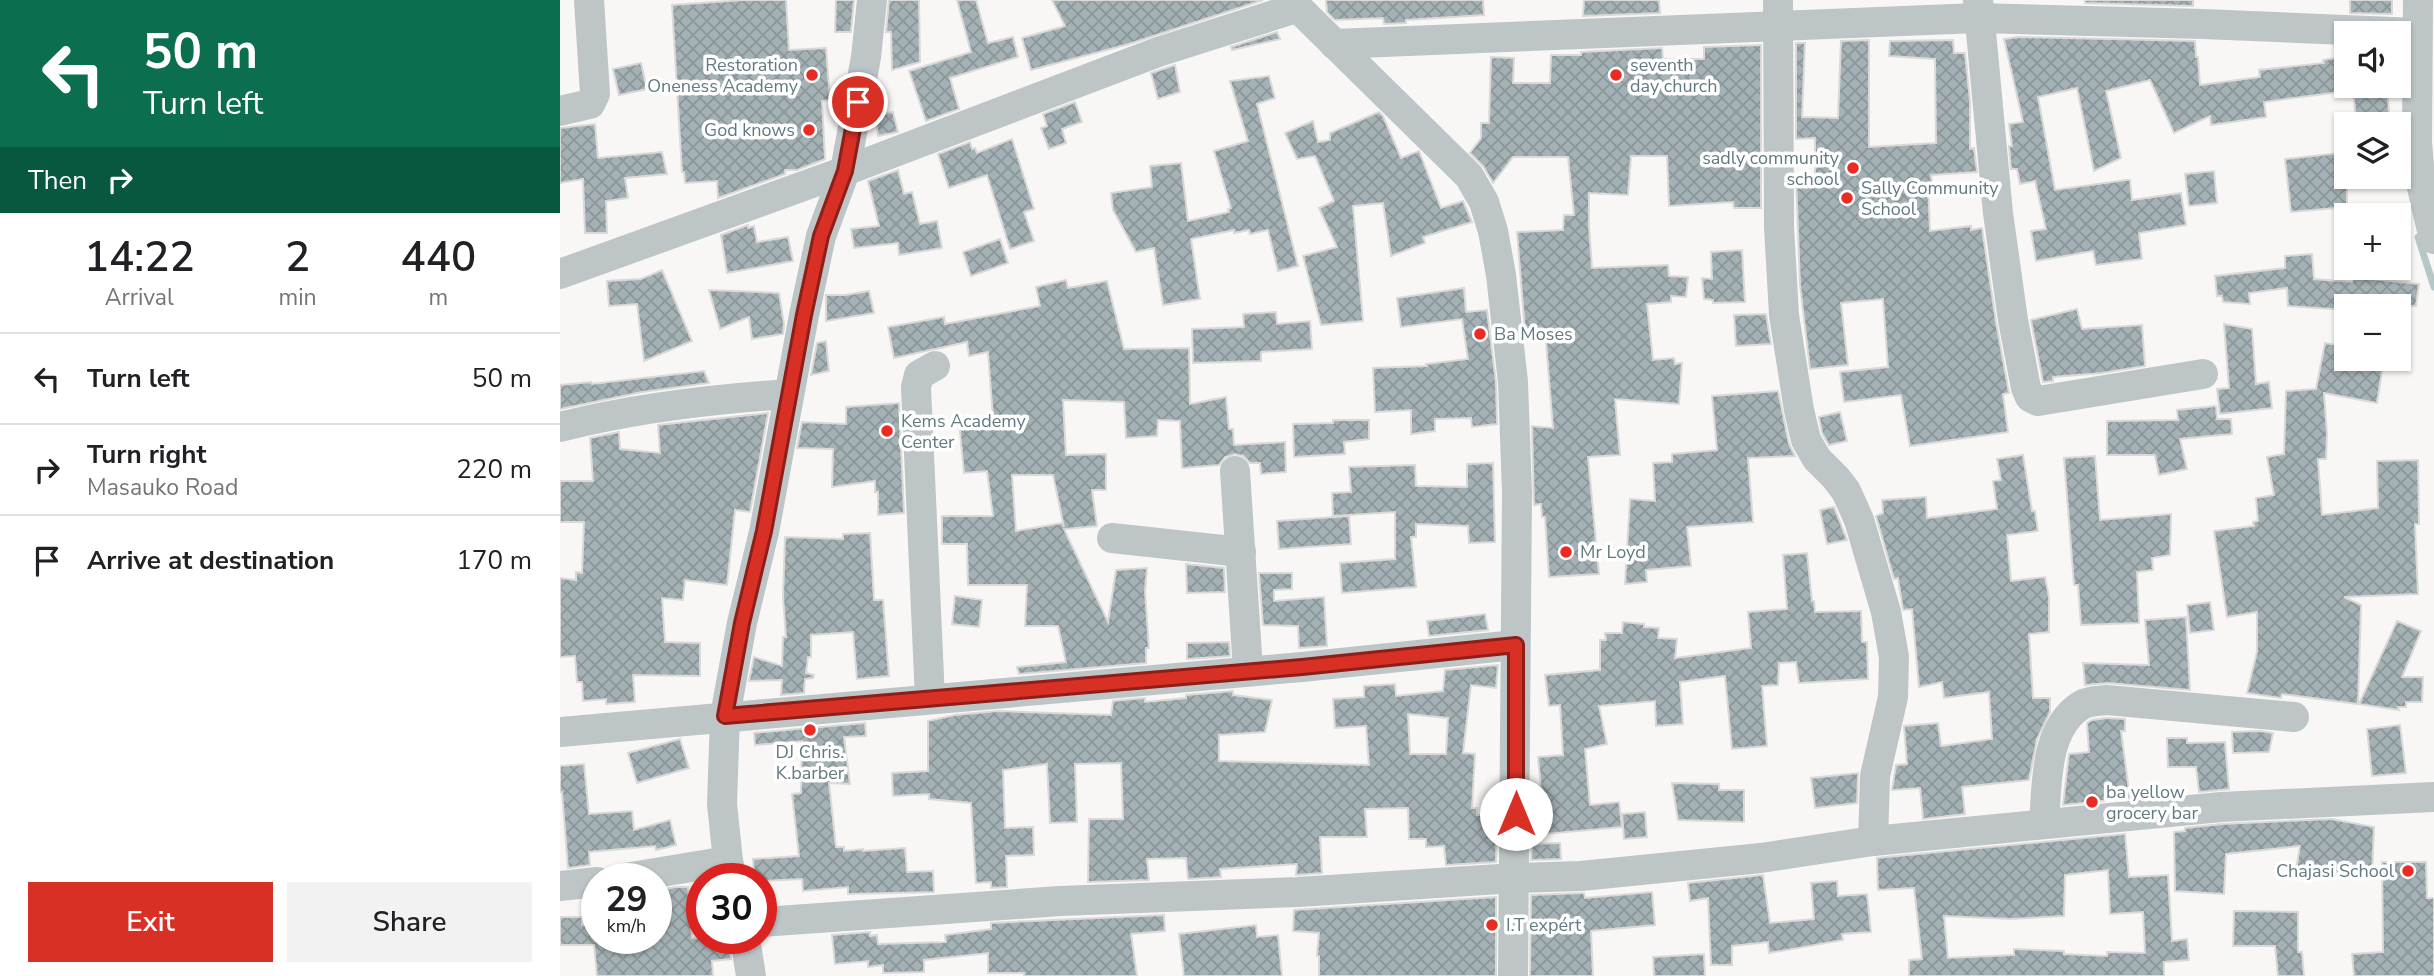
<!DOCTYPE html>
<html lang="en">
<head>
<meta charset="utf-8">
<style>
	:root { --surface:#fff; --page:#f2f2f2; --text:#202124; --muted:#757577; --line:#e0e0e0; --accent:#d93025 }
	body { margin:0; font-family:"Nunito Sans",sans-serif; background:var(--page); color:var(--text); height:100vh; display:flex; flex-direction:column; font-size:26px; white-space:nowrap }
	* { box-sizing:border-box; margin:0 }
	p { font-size:23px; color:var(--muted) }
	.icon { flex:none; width:38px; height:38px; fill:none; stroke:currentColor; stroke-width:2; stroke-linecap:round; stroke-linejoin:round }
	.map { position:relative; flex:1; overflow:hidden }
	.panel { display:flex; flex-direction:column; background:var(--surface); width:560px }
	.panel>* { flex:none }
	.hud { background:#0b6e4f; color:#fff; overflow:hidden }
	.buttons { position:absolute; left:1774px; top:21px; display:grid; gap:14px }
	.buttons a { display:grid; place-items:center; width:77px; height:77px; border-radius:0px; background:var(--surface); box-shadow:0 2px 5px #0004; font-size:35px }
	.speed { position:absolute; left:21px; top:863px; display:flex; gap:14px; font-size:35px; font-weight:700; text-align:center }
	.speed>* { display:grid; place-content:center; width:91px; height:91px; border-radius:50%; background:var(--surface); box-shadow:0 2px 5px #0004; line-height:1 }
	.speed small { font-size:18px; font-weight:400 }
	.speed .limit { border:10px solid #d22; background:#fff; color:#111 }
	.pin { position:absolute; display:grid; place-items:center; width:60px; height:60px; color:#fff; margin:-30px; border:4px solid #fff; border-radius:50%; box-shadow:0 2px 7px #0007 }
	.me { position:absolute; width:77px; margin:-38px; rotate:0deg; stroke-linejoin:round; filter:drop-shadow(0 0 5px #0008) }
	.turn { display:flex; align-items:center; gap:24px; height:147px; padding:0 28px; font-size:32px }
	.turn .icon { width:91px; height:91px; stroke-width:2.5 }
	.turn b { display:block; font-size:49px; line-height:60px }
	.then { display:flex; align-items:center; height:66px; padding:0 28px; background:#0003; gap:14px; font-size:26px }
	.eta { display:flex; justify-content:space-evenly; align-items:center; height:119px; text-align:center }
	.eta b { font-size:42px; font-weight:600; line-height:49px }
	.primary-button { display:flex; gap:14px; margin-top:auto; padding:14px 28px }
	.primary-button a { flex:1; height:80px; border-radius:0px; background:var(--accent); color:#fff; font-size:28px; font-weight:600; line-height:80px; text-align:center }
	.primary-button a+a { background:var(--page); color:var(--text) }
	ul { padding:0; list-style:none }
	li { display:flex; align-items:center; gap:21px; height:91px; padding:0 28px; border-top:2px solid var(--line) }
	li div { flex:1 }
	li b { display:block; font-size:26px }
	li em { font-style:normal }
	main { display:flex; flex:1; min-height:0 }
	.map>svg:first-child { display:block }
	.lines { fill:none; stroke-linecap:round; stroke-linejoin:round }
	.stream { stroke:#b6c7c8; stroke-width:7 }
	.building { fill:url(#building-cross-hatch); stroke:#dad9d7; stroke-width:2; fill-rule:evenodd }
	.street { stroke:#bec5c7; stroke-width:30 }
	.route-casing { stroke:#8d1f18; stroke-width:18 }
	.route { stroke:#d93025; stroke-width:12 }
	.poi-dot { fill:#ea2b23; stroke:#fff; stroke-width:2.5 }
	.labels { text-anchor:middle; stroke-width:7; stroke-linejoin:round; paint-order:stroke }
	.poi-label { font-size:18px; fill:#627a81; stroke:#fff; text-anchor:start }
</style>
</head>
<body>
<main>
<section class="panel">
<div class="hud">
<div class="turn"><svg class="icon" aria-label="left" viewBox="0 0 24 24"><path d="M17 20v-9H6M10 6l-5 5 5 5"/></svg><div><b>50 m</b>Turn left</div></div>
<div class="then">Then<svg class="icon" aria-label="right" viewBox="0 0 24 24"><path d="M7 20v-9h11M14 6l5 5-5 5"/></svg></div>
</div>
<div class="eta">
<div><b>14:22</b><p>Arrival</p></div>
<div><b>2</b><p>min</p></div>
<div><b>440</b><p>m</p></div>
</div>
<ul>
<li><svg class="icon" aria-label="left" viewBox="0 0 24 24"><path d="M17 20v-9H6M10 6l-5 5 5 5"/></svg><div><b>Turn left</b></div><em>50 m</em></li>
<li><svg class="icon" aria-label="right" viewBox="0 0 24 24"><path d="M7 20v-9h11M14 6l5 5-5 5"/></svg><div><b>Turn right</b><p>Masauko Road</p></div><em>220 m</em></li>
<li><svg class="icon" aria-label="arrive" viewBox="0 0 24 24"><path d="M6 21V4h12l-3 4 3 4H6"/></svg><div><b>Arrive at destination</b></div><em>170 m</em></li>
</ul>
<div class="primary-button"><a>Exit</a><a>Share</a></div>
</section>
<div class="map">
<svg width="1874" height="976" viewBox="0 0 1874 976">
	<defs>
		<pattern id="building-cross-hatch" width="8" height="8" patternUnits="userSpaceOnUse" patternTransform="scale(1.75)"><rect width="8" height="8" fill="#a5b2b5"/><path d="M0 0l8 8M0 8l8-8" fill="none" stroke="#8a9699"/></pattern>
	</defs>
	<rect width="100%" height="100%" fill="#f8f7f5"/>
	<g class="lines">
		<path class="stream" d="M1858,237l16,50"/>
	</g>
	<g class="building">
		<path d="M184,0h42l3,50 37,-2 4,52 -8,1 3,58 -28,11h-12v4l-67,24 -1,-17 -32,2 -1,-11h-2l-10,-167z"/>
		<path d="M276,0h18l-3,32h-16z"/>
		<path d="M329,0h30l1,62 -28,8 -1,-38h-5z"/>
		<path d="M397,0h19l12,43 25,-6 5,20 -68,21 9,31 -33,12 -17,-50 62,-19z"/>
		<path d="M492,0h211l-134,44 -98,26 -9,-32 43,-12z"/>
		<path d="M766,0h157l1,15 -78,5v3l-22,1 -1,-6 -48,2 -8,-8z"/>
		<path d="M1024,0h75l1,13 -77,3z"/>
		<path d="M1525,0h108v6l-108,-3z"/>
		<path d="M1790,0h42v14l-42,-1z"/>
		<path d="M717,32l3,7 -48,11 -1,-3z"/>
		<path d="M1458,37l177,4 1,16h2l2,28 60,-8 -1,-7 65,-7 -1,-3 24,-4v35l-83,11 2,15 -55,8 -1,-9 -36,17 -24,-53 -44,11 15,67 -27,13 -17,-83 -39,9 17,93 71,-10h4l2,20 49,-7 5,32 -47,8 3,26 -46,6 -3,-14 -57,10 -5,-30 15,-2 -11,-48 -15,3 -3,-15h-6l-2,-23h3l-3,-22 14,-2 -19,-83z"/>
		<path d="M1309,40v107l67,-4 -1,-84 -46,-3 1,-15 63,-1 1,13h11l5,48v48l4,-1 3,24 -46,3 1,9h-4l2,47 41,-5v4l11,-2 14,94 13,71 -6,1 5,38 -98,14 -9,-51 -57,7 -4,-30 48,-5 -5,-68 -42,4 7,62 -38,4 -10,-84 -4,-108 19,-2v-37l-19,1v-96h9l-3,74 36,1 3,-77z"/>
		<path d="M1201,45v163h-27l-1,-6 -64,4 -2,-50h-36l-3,39 -39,-2v33l3,42 76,-3 1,11 19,1 -2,20 -15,-1v6l-24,2 6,56 21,-2 1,6 7,-1 -3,41 -64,-5 5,56 -32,2 11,117 -50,3 -4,-60h-3l-1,-13 -7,1 -2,-79 21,2 -8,-99 -20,2 -8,-99 46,-2 1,-15h10l-6,-58h-55l-20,26 -9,-16 -14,-14 11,-15v-15h8l2,-66 23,1 -1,25h37l1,-28h30v-3l81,-4 1,11h41v-12z"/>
		<path d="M81,63l6,26 -28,6 -6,-26z"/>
		<path d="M615,65l5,27 -22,7 -7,-26z"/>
		<path d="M709,76l6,22 -18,6 41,162 -20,5 -10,-41 -18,4 -1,-4 -15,3v-3l-43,9 9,60 -37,6 -9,-57 -18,4 -23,-42 -2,-17 41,-6 -2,-21 31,-3 7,58 41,-9 -1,-3 3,-1 -17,-57 34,-10 -18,-60z"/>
		<path d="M1793,86h34l3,38h-34z"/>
		<path d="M515,102l7,20 -20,7 4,14 -17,6 -8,-21 6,-2 -4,-12z"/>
		<path d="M333,112l5,20 -20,4 -3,-21z"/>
		<path d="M819,112l4,4 18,42 18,-7 22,57 22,-7 9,21 -49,15 2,6 -34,13 -8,-53 -30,3 10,115 -42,4 -18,-69 34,-9 -18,-39 15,-7 -19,-45 -18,3 -12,-26 28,-12 5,21 12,-2v-7z"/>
		<path d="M35,124l3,34 64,-6 5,22 -42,4 3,20 -22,3 1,32h-22l-2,-54 -23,4v-55z"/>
		<path d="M452,139l22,70 -10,3 10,29 -24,8 -23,-74 -38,13 -11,-34 32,-12 2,7 3,-1 2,5z"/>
		<path d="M1787,152v55l-56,5 -6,-53z"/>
		<path d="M338,170l6,24 8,-2 8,32 17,-3 5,27 -43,7 -1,-12 -44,5 -3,-19 28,-3 -11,-45z"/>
		<path d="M1654,171l3,32 -28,3 -4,-32z"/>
		<path d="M188,225v3l6,-2 3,16 31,-5 5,24 -66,12 -6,-38z"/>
		<path d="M440,239l8,24 -37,13 -8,-24z"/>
		<path d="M1182,250l3,52 -32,1v-3l-9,-1 -2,-21 10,1 -1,-27z"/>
		<path d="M1752,254l2,25 38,3 2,-5 65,7 -3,22h-69v4l-59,-4 -1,-18 -38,5 1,11 -27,-2 -1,-6h-5l-2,-20 70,-8v-12z"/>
		<path d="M102,270l30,71 -48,20 -7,-57 -28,2 -2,-25 34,-2z"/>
		<path d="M506,280l2,8 39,-7 17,68 65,-1 1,56 36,-7 3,32h4l1,16 51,-3 1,30 -25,2 -1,-11h-10l-7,-7 -8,-2 -10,3 -6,8 -37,3 -2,-47 -22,-1 -1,16 -31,2 -2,-36 -61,-2 3,55 40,-1v36h-14l5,36 -33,3 44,93 8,-52 31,-2 -2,23 4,57h-3v15l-127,11 -2,-7 49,-5 -8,-36h-33l2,-41h-59l-1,-41h-25v-28h51l-6,-45 -23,2 -5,-51 34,-4 -5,-66 -19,4 -2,-14 -73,16 -6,-31 56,-10 1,7 95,-18 -4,-19zM452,475h41l11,52 -2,-4 -46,8z"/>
		<path d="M904,288l2,24 21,-2 9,73 1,41 -25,3 -1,-9 -36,1v12l-24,3v-24l-36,2 -2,-44 54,-2 -1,-2 42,-5 -6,-40 -61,8 -4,-29z"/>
		<path d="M149,290l70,3 5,31 -1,10 -31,5 -3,-22 -29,12z"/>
		<path d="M309,291l5,22 -48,8v-26h19z"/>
		<path d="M1517,309l5,20 60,-4 3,41 -43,7 -49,4v4l-10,1 -12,-62z"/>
		<path d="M716,312l1,12 33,-3 2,28 -51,3v9l-68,2 -1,-34 52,-2 -1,-13z"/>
		<path d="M1206,314l5,30 -35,2 -2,-31z"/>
		<path d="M1664,324l28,5 4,55 13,-2 3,26 -52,6 -3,-25 12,-1z"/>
		<path d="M266,341l3,30 -18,4 6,-32z"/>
		<path d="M1765,343l22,4v12h37l-7,44 -53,-10 3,41 -1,25h-8l4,56 56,-7 -1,-47 41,-1 1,64h-4l3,70 -74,3 17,8 -3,99 -76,-10 -1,4 -34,-5 10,-41v-40l-30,5 -13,-86 40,-5 -1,-4 5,-1 -2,-23 18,-3 -7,-38 17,-3 2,-63 30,-2z"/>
		<path d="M144,371l5,12 -67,9 -82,17v-24l31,-3 1,2z"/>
		<path d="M1218,391l11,53 6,12 -47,2 5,64 -66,5 4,39 -45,4 1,12 -22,2 5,-85 25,2 -2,-38 19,-1v-8l45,-4 -5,-54z"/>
		<path d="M339,403l5,110 -26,2v-23h-3v-11l-43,6 1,-38 -36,-1 5,-26 44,2v-17z"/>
		<path d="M1656,406l1,13h14l1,15 -52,5 7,30 -28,6 -4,-20h-48v-34l71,-1 -1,-10z"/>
		<path d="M1280,412l7,29 -18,4 -7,-12 -3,-16z"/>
		<path d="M208,413l-18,99 -15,-2 -8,75 -42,-5 -2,20 -21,-2 3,44 35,1v33l-67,-1 2,27 -29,2v-5l-23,2 -1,-19h-5l-2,-26 -15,1v-79l16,2v-8l6,1 2,-51h-24v-41h33l-3,-43 29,-6 1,17 40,4 -2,-28z"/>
		<path d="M773,420h36v19l-25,3 1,12 -51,3 -1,-33 40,-1z"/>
		<path d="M1463,455l9,56h3l3,20 -31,4 4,46 34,-4 4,20v35l-20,2 4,64h17v14l-13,27 -8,41 -67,7 3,27 -42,5 -3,-31 -28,2 4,-25 11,-1 -3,-38 34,-3 3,23 51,-7 -3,-47 -45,6 -2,-16 -23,5 -7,-78 -9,1 -5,-32 -4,1 -18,-63 7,-3 -1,-13 44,-3 1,21 70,-9 -4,-28 8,-1 -4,-21z"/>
		<path d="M1535,456l5,64 71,-6 -1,41 -18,3 1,12 -16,2 2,51 -58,2 -3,-40h-4l-10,-127z"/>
		<path d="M933,463l2,79 -26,1 -1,-17 -52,-2v13h-5l5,50 -74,6 -2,-30 55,-4v-47l-62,4 -1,-23 19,-1 -2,-25 66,-2 1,21 51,1v-23z"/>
		<path d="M1274,507l13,33 -20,4 -7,-34z"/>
		<path d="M789,516l2,28 -72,5 -2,-28z"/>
		<path d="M310,533l4,67h9l6,76 -32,3 -4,-47 -42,3v22h-3l-2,16 8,2 -1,3 -8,1 -1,14 -23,2 1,-15 -33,1 5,-24 28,9 1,-29h3l-3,-41 2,-59 58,2v-5z"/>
		<path d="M1247,553l5,48h2l1,11 46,-1 1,31h5l1,37 -69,4 -3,-21 -17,1 -1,22 -16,1 5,60 -35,3 -7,-73 -45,6 3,42 -27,2 -1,-25 -56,5 8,38 -22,5 5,56 29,-3 3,25 -77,7 -7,-77 25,-2 -3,-50 -11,1 -4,-31 55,-5v-30h6l-1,-7h17l1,-11 21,2v3l15,1 -1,10 19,1 -2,19 76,-10 -3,-36 39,-3 -4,-54z"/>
		<path d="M626,564l38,4 1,24 -38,1z"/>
		<path d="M699,573h33v16l-18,1v11l50,-4 3,49 -28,2 -1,-22 -35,-1z"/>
		<path d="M395,596l27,4 -3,27 -27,-3z"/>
		<path d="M1650,602l4,28 -24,3 -3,-28z"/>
		<path d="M925,614l3,16 -59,6 -2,-15z"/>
		<path d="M1626,617l4,73 -82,-7 -23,2 -2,-22 66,2 -4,-45z"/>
		<path d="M1837,621l24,10 -19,46h21l-1,25h-16v5h-8l1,3 -40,-6z"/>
		<path d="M669,642l1,14 -43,3v-16z"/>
		<path d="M938,665l-2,23 -25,-3 -8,68 12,1 -3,54h5v7l20,-1 -1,48 -50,3 -2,-19 -18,1v-8h-17l-1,-31 -43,1 2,28h-47l2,36 -26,2 1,-11 -77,5 1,8 -33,2 -2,-21 -39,1 2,21 -61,2 1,-63h34l-2,-56 -46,1 2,58 -27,1 -3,-59 -44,6 2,58 28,-1 1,28 -28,1 1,31 -16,1v-6l-15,1 -5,-80 -42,-4v-5l-36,2 -1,-23 36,-2v-50l27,-6 43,-4 113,4 2,-14 32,-3v4l41,-4v-3l47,-4v4l39,5 -7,32 -46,3v26l150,4 -3,-39 -31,2 -2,-29 31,-2v-11l31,-2 1,12 47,-5 2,-21zM848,714l40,4 -2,36h-36z"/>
		<path d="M1547,718l18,1v12h-4l9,67 -67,7 6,-51 20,-2 -2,-29 5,-3z"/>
		<path d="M305,723l1,13 -22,1 6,47 -21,-1 7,64h8v4l19,-2v2l42,-3 2,24 26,-1 1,21 -86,2v-7l-45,4 -1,-12 -41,2v-3h-7l-1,-19 46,-3 -7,-62 9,-1 1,-52 -47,4 -1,-12z"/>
		<path d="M1840,725l6,48 -34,3 -5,-47z"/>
		<path d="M1700,731l13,2 -4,19 -36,1 -1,-21z"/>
		<path d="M1607,738h20v5l38,-1 4,47 -30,3 -3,-25h-28z"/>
		<path d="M120,739l9,29 -52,15 -9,-30z"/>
		<path d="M24,764l5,50 43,-3 2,19 36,-10 6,25 -20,5 -1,-4 -66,6 1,13 -22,3 -6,-76h-2v-26z"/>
		<path d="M1298,773l-1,30 -42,5 -4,-30z"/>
		<path d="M1112,783l47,1v6h25v32l-66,-2z"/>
		<path d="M1085,812l2,25 -23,2 -2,-25z"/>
		<path d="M1771,819l43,8 -2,49 -52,-2 -24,-4 4,-24 -74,8 -2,40 -49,-3 -1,-59 11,-1v-3l37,-4z"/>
		<path d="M1565,834l4,43 39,-2 4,66 15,-2 2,21 -25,2v14h-255v-16l13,-1 -8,-71 -36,2 -1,-32zM1548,870l2,44 33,-2 2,41 -38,-1v4l-43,-2v-3l-50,-2v6l-66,3 -4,-42 68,3 52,-3 1,-41z"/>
		<path d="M1000,843l1,16 -30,1 1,-16z"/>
		<path d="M1822,862h44l1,36h7v78h-80l-2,-22 31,-2z"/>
		<path d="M1203,875l7,48 44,-4 -3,-36 26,-2 1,15 29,-2 4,38 -29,2 1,6 -74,13 -1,-11 -36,4v19h-21l-3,-67 -18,3 -2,-18z"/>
		<path d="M115,887h13l4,51h36l3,21 -19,2 1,15h-116l-3,-31h-34v-28h22v8l15,-2v15h59v-47z"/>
		<path d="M1092,892l3,33 -64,6 2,45h-63l1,-81 53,-2 1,5z"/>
		<path d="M936,897v79h-177v-20h-2l2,-23 -26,-2 1,-21z"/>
		<path d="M1674,911l64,1v40h4l2,24h-26l-3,-30h-42z"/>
		<path d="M604,915l1,16 -34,3 6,42h-113v-3h-36v-20l-64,7v12l-41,1v-8l-15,2v-6l-33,3 -3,-29 38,-3v4l7,-1 1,9 68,-2 -1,-7 46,-6v-6z"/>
		<path d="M696,925l1,12 21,-2 4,41h-98l-5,-42z"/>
		<path d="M1144,954l1,22h-51l-1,-19z"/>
	</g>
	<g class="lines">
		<g class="street">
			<path d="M730,0l179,176 15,26 9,29 8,44 12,107 4,111 -4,483"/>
			<path d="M1218,0l1,227 5,88 15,95 7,30 11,19 19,19 10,13 13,29 27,92 8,45 -1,40 -18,79 -2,65"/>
			<path d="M1418,0l20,213 15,107 13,68 4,9 8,4 165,-27"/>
			<path d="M1858,0l-1,142 3,37 14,60"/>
			<path d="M774,44l644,-26 225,6 214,9"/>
			<path d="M0,111l30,-7 5,-10 -6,-94"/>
			<path d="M0,274l285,-103 313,-119 138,-44"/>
			<path d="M0,427c75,-19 151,-28 229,-33"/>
			<path d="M675,471l13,199"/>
			<path d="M552,538l129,14"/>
			<path d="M370,699l-14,-312 3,-12 16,-9"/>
			<path d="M0,732l742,-65 213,-22"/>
			<path d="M1484,824c3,-38 0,-94 36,-118 7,-5 19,-5 27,-6l187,17"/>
			<path d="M65,878l103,-17"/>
			<path d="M172,878l-4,-17 -6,-57 3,-88 17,-93 22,-91 40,-217 17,-79 24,-65 21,-114 6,-57"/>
			<path d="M0,886l37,-4"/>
			<path d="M201,922l299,-21 238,-9 217,-14 66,-2 180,-18 112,-17 348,-34 213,-10"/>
			<path d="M185,938l6,38"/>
		</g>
	</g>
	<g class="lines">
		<g class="route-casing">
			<path id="route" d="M298,102l-13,69 -24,65 -17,79 -40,216 -22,92 -17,93 577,-49 214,-22v169"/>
		</g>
		<use href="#route" class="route"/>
	</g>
	<g class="poi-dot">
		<circle cx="252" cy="75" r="7"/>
		<circle cx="1056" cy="75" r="7"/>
		<circle cx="249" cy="130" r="7"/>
		<circle cx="1293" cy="168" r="7"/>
		<circle cx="1287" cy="198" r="7"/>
		<circle cx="920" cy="334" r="7"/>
		<circle cx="327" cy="431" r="7"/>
		<circle cx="1006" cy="552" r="7"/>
		<circle cx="250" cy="730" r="7"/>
		<circle cx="1532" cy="802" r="7"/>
		<circle cx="1848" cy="871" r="7"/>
		<circle cx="932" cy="925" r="7"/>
	</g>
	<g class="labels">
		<g class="poi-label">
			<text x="238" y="71" text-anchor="end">Restoration<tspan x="238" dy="21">Oneness Academy</tspan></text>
			<text x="1070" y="71">seventh<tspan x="1070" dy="21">day church</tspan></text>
			<text x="235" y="136" text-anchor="end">God knows</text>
			<text x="1279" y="164" text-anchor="end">sadly community<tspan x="1279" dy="21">school</tspan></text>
			<text x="1301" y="194">Sally Community<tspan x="1301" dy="21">School</tspan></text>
			<text x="934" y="340">Ba Moses</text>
			<text x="341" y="427">Kems Academy<tspan x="341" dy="21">Center</tspan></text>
			<text x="1020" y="558">Mr Loyd</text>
			<text x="250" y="758" text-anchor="middle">DJ Chris.<tspan x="250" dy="21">K.barber</tspan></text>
			<text x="1546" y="798">ba yellow<tspan x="1546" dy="21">grocery bar</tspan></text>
			<text x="1834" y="877" text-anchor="end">Chajasi School</text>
			<text x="946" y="931">I.T expért</text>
		</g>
	</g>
</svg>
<div class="buttons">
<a><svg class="icon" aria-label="sound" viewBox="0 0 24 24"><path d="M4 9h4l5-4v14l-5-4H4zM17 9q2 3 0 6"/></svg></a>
<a><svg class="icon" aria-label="layers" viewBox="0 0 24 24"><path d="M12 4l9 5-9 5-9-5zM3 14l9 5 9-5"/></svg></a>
<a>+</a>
<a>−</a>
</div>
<div class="speed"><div>29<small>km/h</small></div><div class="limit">30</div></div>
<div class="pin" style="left:298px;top:102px;background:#d93025"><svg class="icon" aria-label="arrive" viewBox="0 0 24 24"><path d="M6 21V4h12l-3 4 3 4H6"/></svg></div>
<svg class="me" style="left:956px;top:814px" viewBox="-20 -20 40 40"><circle r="19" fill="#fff"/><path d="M0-13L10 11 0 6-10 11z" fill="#d93025"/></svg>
</div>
</main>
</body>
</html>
